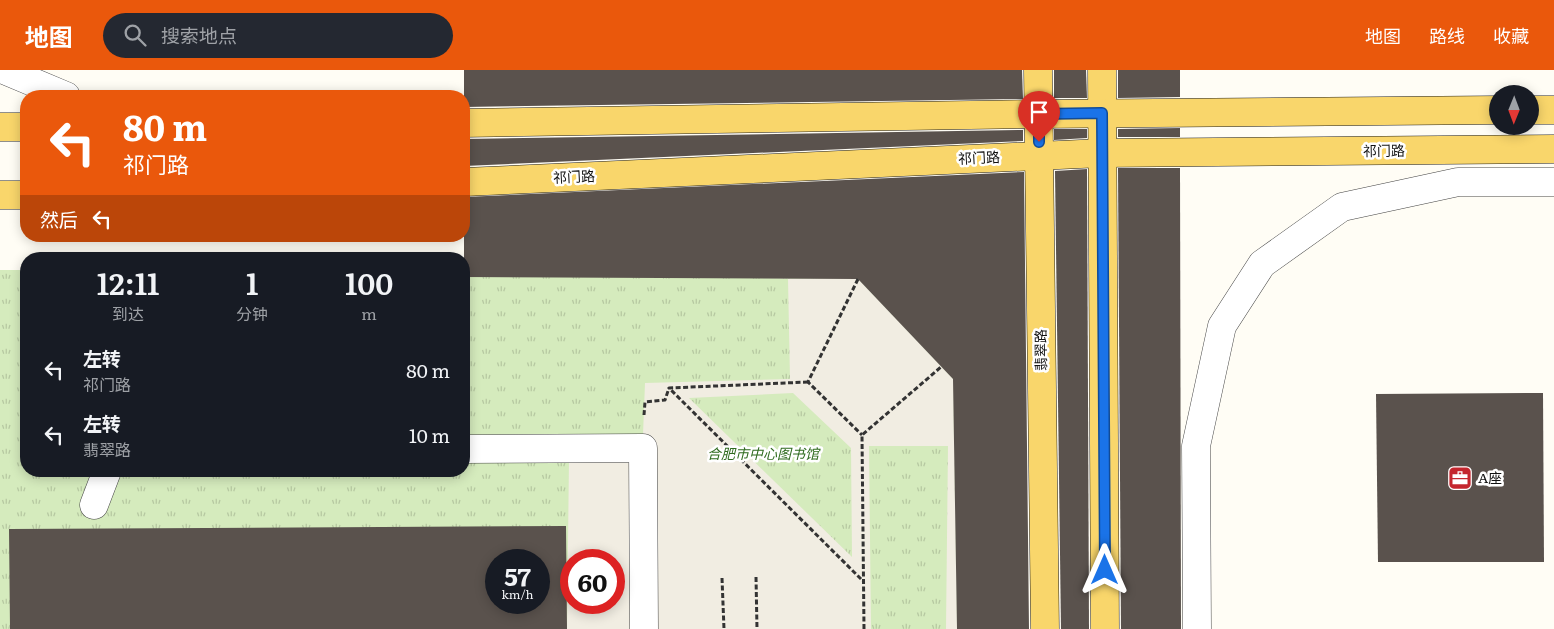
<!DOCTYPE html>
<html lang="zh">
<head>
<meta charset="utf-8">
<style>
	:root { --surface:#171b24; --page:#242831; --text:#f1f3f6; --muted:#9ea1a6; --accent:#ea580c }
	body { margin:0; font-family:Literata,"Noto Sans SC",serif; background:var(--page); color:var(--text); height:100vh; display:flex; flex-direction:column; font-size:19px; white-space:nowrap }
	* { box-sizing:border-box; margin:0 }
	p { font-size:16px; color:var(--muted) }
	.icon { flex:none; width:28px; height:28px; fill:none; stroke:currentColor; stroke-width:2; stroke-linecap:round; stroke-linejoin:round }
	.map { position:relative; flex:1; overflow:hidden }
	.sheet { position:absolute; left:20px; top:182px; width:450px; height:225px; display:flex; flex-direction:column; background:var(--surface); border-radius:20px; box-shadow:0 2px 12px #0003 }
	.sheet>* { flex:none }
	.top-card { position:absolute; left:20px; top:20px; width:450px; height:152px; border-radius:20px; box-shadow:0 2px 12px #0003; background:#ea580c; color:#fff; overflow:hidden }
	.needle { width:32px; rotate:181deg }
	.buttons { position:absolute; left:1489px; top:15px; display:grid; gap:10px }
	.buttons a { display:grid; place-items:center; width:50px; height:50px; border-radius:50%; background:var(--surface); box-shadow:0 2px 12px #0003; font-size:25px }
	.speed { position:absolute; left:485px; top:479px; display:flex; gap:10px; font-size:25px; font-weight:700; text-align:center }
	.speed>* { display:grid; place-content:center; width:65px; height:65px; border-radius:50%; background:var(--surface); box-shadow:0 2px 12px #0003; line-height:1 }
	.speed small { font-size:12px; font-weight:400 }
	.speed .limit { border:8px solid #d22; background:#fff; color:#111 }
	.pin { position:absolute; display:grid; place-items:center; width:42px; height:42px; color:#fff; margin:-51px -21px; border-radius:50% 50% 50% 0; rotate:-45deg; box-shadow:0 0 5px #0007 }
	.pin .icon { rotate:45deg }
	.me { position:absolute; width:55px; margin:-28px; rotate:0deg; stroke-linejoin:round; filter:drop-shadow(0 0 4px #0008) }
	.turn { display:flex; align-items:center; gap:18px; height:105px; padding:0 20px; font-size:22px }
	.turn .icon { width:65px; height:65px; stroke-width:2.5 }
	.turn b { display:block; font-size:35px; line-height:42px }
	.then { display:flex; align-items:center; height:48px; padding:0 20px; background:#0003; gap:10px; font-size:19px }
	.eta { display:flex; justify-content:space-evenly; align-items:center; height:85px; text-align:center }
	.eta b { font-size:30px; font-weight:600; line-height:35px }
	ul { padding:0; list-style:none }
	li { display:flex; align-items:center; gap:15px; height:65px; padding:0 20px }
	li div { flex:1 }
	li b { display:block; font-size:19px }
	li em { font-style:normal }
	header { display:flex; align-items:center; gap:30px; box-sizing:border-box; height:70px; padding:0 25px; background:var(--accent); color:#fff }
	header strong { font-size:24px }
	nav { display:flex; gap:28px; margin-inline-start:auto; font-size:18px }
	.search { width:350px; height:45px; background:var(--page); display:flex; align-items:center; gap:12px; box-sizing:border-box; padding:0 18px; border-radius:28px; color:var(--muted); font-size:19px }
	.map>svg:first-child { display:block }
	.park { fill:url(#park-tufts); fill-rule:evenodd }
	.plaza { fill:#f1ede2; fill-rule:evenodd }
	.building { fill:#5a524d; fill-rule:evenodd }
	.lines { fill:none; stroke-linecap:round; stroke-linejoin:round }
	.minor-casing { stroke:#444; stroke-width:29 }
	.major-casing { stroke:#222; stroke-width:29 }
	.path { stroke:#333; stroke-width:3; stroke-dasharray:5 2.5; stroke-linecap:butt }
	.minor { stroke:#fff; stroke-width:28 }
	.major { stroke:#f9d66b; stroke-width:28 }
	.route-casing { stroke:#114b97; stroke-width:12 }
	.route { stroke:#1a73e8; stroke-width:9 }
	.labels { text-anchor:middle; stroke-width:5; stroke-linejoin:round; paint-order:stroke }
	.street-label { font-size:14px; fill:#111; stroke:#fff }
	.park-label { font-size:14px; font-style:italic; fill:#2f6b1f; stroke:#fff }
	.poi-label { font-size:14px; fill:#111; stroke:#fff; text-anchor:start }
</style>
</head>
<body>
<header>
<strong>地图</strong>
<div class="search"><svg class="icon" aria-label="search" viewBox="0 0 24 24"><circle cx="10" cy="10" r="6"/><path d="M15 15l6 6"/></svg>搜索地点</div>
<nav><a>地图</a><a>路线</a><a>收藏</a></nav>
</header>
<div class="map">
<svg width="1554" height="559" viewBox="0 0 1554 559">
	<defs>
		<pattern id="park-tufts" width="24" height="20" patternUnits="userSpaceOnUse" patternTransform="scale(1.25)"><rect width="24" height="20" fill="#d5ebbd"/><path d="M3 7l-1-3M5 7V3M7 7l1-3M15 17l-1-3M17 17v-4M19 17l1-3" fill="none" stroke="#b6c8a1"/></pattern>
	</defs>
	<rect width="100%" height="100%" fill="#fffdf5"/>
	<path class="park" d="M0,200h26v201h438v-196l394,4 95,100 4,250h-957zM496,490h43v42h-43zM571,490h43v42h-43z"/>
	<path class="plaza" d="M788,209h70l95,100 4,250h-11l2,-183h-79l2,183h-304l2,-170 73,2 3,-78 145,-4zM793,323l58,55 1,109 -163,-159zM571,490h43v42h-43z"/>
	<g class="building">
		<path d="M464,0h558l1,29 -559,8z"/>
		<path d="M1054,0h32l1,28h-33z"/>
		<path d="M1118,0h62v27l-62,1z"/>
		<path d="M1180,58v9h-62v-8z"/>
		<path d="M1054,59h33v9l-33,2z"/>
		<path d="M1023,60v11l-559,25v-27z"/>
		<path d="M1118,98h62l1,461h-60z"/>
		<path d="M1087,99l2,460h-28l-6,-458z"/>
		<path d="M1024,102l5,457h-72l-4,-250 -95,-100 -394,-2v-80z"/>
		<path d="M1543,323l1,169h-166l-2,-168z"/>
		<path d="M566,456l1,103h-557l-1,-100zM496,490h43v42h-43z"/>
	</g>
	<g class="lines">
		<g class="minor-casing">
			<g id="minor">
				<path d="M4,0l62,26"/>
				<path d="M464,379l179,-1 1,181"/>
				<path d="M94,435l13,-34"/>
				<path d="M1197,559l-1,-183 26,-120 40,-62 80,-57 116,-25h96"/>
			</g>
		</g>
		<g class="major-casing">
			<g id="major">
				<path d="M1038,0l7,559"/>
				<path d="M1102,0l3,559"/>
				<path d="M1530,40h24"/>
				<path d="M464,53l575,-9 459,-4"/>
				<path d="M0,57h26"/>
				<path d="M464,112l638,-29 452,-4"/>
				<path d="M0,125h26"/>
			</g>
		</g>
		<g class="path">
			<path d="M858,209l-50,103 54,53"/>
			<path d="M808,312l-139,6 195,194"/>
			<path d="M644,345l1,-13 20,-2 4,-12"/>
			<path d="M756,507l1,52"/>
			<path d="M722,508l2,51"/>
			<path d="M864,559l-2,-194 79,-68"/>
		</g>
		<use href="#minor" class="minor"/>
		<use href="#major" class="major"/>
	</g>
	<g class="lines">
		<g class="route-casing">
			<path id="route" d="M1039,72v-28l63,-1 3,457"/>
		</g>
		<use href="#route" class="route"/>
	</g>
	<defs>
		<g id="office-square" transform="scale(1.25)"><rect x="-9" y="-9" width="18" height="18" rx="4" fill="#c4262e" stroke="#fff"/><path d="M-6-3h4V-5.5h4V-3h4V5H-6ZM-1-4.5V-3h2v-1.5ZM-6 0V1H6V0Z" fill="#fff"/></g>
	</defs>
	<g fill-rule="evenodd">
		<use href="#office-square" x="1460" y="408"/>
	</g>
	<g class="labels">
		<g class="street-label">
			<text transform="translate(1384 81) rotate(-1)" y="5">祁门路</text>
			<text transform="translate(979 88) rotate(-3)" y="5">祁门路</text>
			<text transform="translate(574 107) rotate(-3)" y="5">祁门路</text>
			<text transform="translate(1041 280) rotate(-91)" y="5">翡翠路</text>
		</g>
		<g class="park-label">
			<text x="763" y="389">合肥市中心图书馆</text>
		</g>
		<g class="poi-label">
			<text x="1478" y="413">A座</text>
		</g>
	</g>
</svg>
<div class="buttons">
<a><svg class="needle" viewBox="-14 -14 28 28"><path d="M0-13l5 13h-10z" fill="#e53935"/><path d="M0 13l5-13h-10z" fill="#9ea1a6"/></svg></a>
</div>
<div class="speed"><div>57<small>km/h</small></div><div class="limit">60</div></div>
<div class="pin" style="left:1039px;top:72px;background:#d93025"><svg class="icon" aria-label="arrive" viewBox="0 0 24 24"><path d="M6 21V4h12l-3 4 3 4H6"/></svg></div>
<svg class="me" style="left:1105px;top:500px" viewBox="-20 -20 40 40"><path d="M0-17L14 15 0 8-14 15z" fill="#1a73e8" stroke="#fff" stroke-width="4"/></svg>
<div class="top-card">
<div class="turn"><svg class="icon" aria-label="left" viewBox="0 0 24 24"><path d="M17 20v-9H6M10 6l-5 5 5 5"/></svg><div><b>80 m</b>祁门路</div></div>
<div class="then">然后<svg class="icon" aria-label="left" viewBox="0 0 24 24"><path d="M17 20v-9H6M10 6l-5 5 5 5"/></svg></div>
</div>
<section class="sheet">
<div class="eta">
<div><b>12:11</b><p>到达</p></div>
<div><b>1</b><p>分钟</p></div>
<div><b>100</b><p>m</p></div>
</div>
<ul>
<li><svg class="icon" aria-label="left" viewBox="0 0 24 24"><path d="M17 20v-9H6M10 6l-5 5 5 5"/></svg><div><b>左转</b><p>祁门路</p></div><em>80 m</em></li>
<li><svg class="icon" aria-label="left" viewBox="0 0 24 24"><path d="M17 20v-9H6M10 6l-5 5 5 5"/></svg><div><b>左转</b><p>翡翠路</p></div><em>10 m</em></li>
</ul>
</section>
</div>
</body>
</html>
